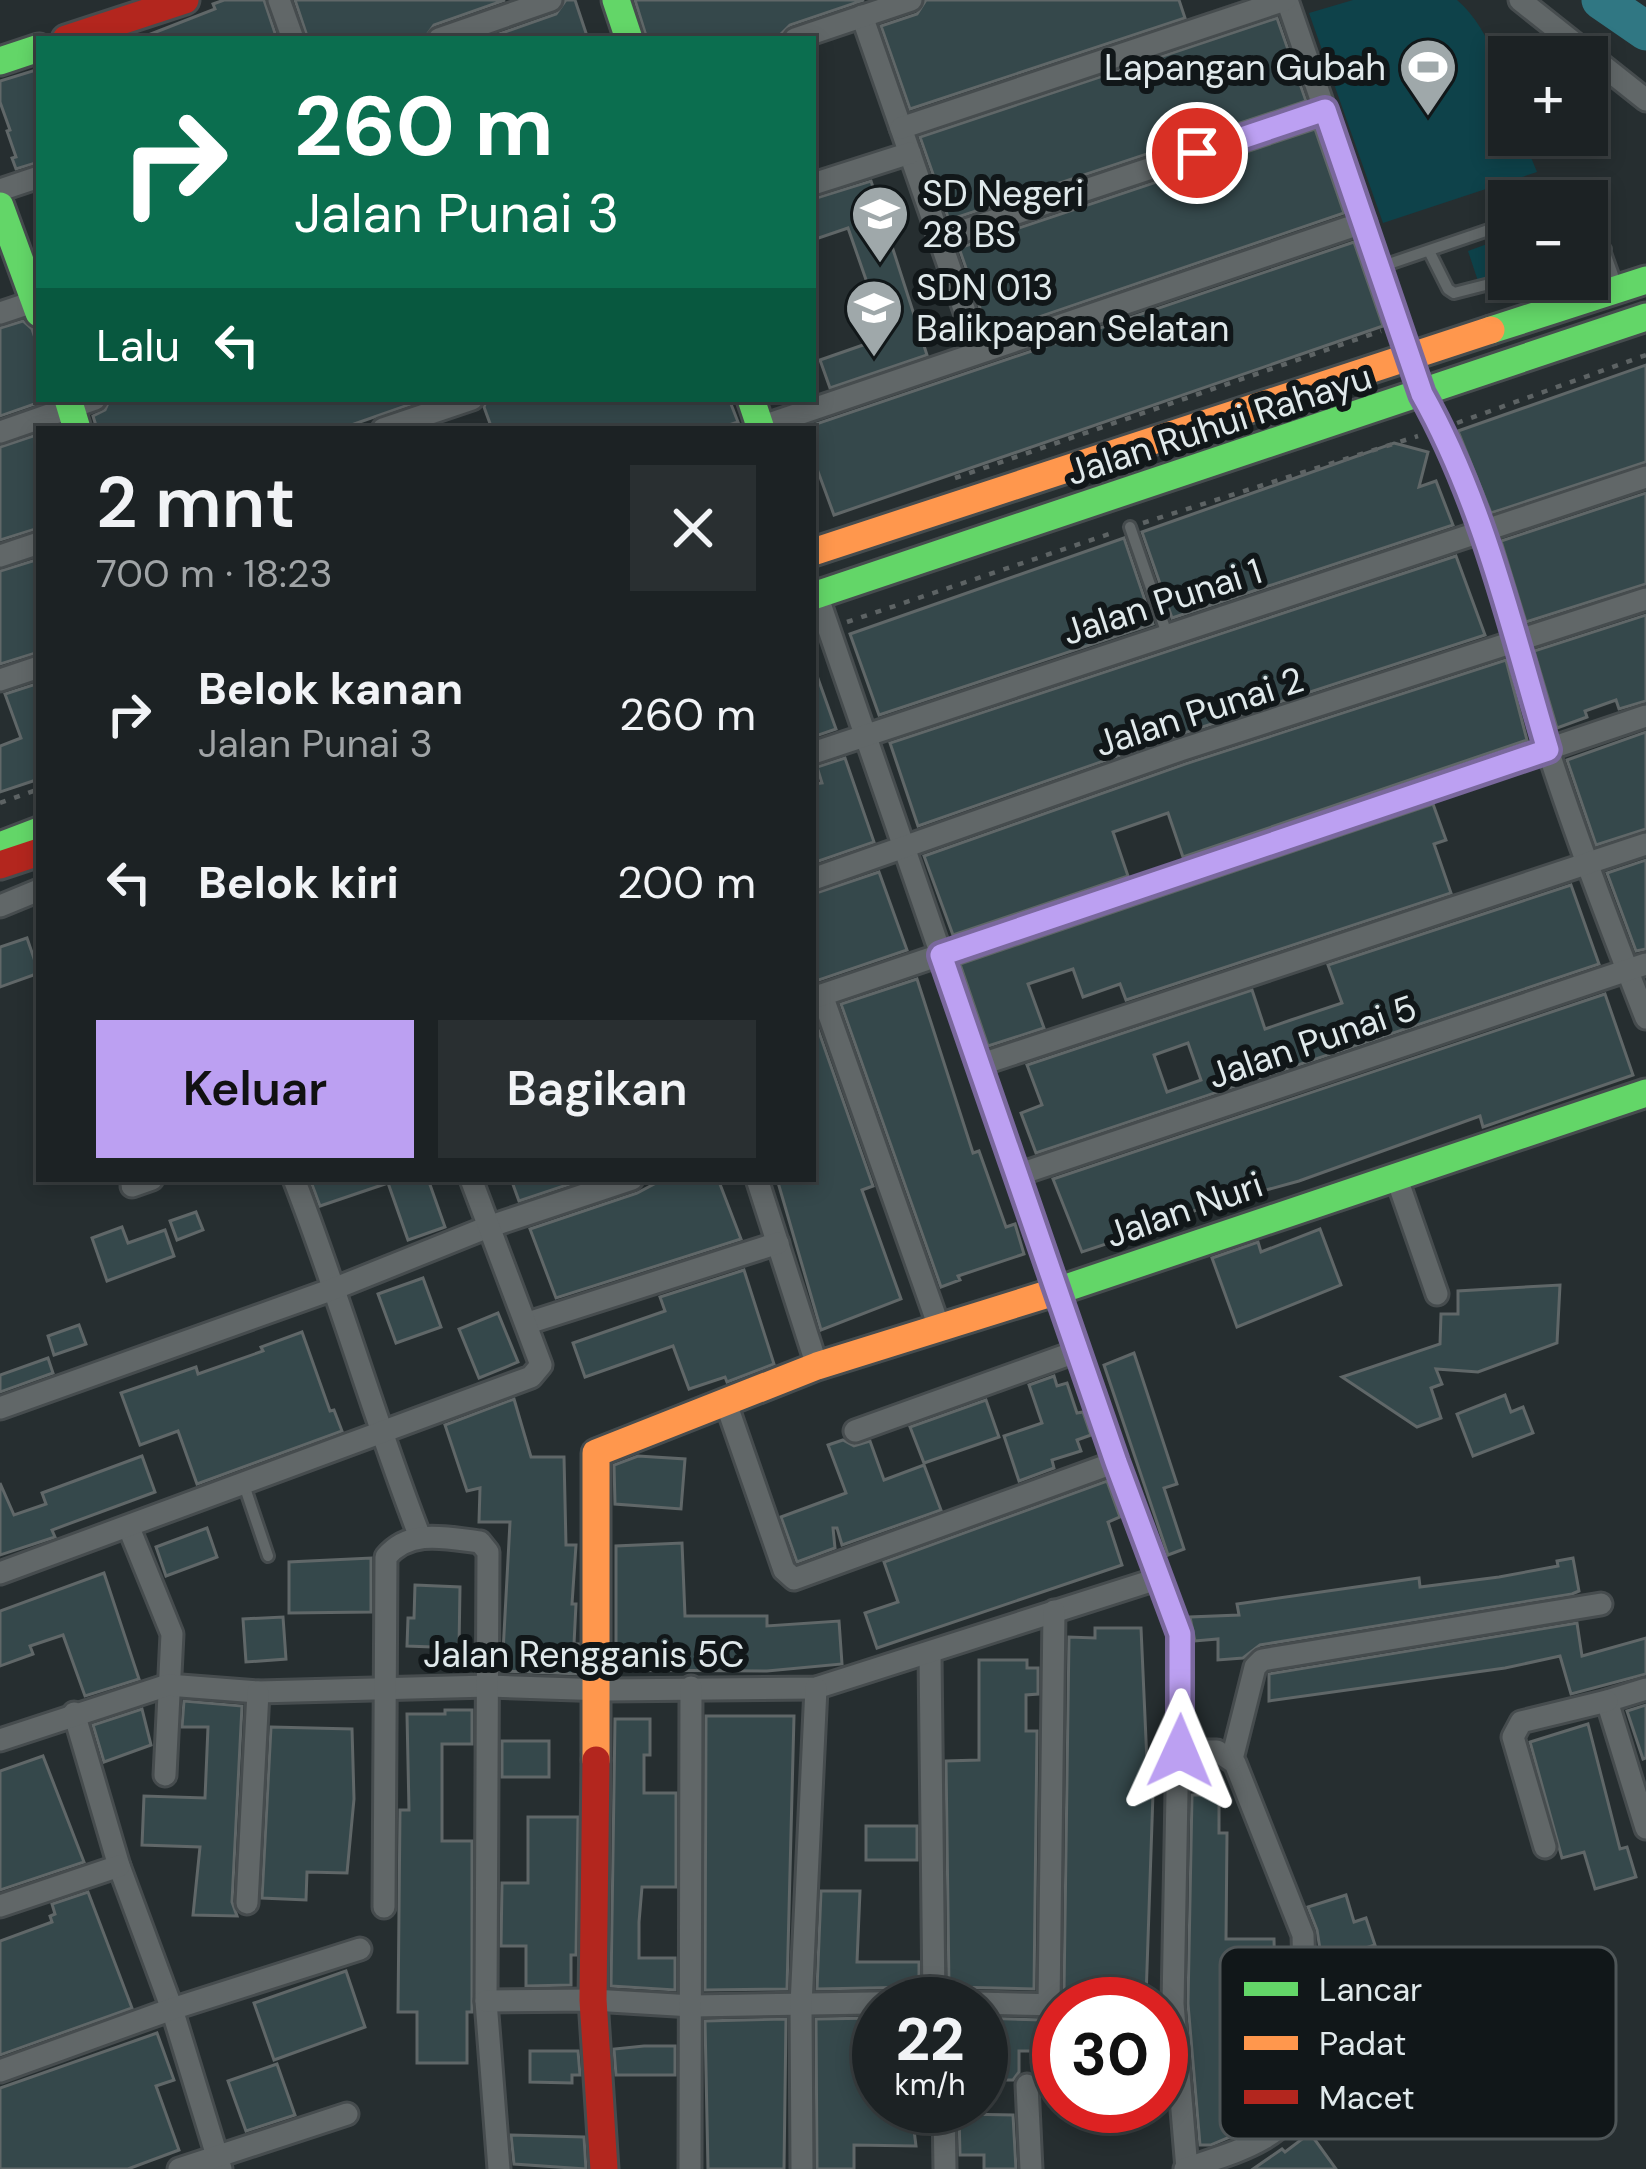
<!DOCTYPE html>
<html lang="id">
<head>
<meta charset="utf-8">
<style>
	:root { --surface:#1c2224; --page:#292f31; --text:#f1f3f6; --muted:#a0a4a6; --line:#3a3f41; --accent:#bca0f2 }
	body { margin:0; font-family:"DM Sans",sans-serif; background:var(--page); color:var(--text); height:100vh; display:flex; flex-direction:column; font-size:45px; white-space:nowrap }
	* { box-sizing:border-box; margin:0 }
	p { font-size:39px; color:var(--muted) }
	.icon { flex:none; width:66px; height:66px; fill:none; stroke:currentColor; stroke-width:2; stroke-linecap:round; stroke-linejoin:round }
	.map { position:relative; flex:1; overflow:hidden }
	.panel { position:absolute; left:36px; top:426px; width:780px; height:756px; display:flex; flex-direction:column; background:var(--surface); border-radius:0px; box-shadow:0 6px 18px #0003,0 0 0 3px var(--line) }
	.panel>* { flex:none }
	.hud { position:absolute; left:36px; top:36px; width:780px; height:366px; border-radius:0px; box-shadow:0 6px 18px #0003,0 0 0 3px var(--line); background:#0b6e4f; color:#fff; overflow:hidden }
	.fabs { position:absolute; left:1488px; top:36px; display:grid; gap:24px }
	.fabs a { display:grid; place-items:center; width:120px; height:120px; border-radius:0px; background:var(--surface); box-shadow:0 6px 18px #0003,0 0 0 3px var(--line); font-size:60px }
	.speed { position:absolute; left:852px; top:1977px; display:flex; gap:24px; font-size:60px; font-weight:700; text-align:center }
	.speed>* { display:grid; place-content:center; width:156px; height:156px; border-radius:50%; background:var(--surface); box-shadow:0 6px 18px #0003,0 0 0 3px var(--line); line-height:1 }
	.speed small { font-size:30px; font-weight:400 }
	.speed .limit { border:18px solid #d22; background:#fff; color:#111 }
	.pin { position:absolute; display:grid; place-items:center; width:102px; height:102px; color:#fff; margin:-51px; border:6px solid #fff; border-radius:50%; box-shadow:0 3px 12px #0007 }
	.me { position:absolute; width:132px; margin:-66px; rotate:1deg; stroke-linejoin:round; filter:drop-shadow(0 0 9px #0008) }
	.turn { display:flex; align-items:center; gap:42px; height:252px; padding:0 60px; font-size:54px }
	.turn .icon { width:156px; height:156px; stroke-width:2.5 }
	.turn b { display:block; font-size:84px; line-height:102px }
	.then { display:flex; align-items:center; height:114px; padding:0 60px; background:#0003; gap:24px; font-size:45px }
	.round { display:grid; place-items:center; flex:none; width:126px; height:126px; border-radius:0px; background:var(--page) }
	.head { display:flex; align-items:center; justify-content:space-between; height:204px; padding:0 60px }
	h1 { font-size:72px; font-weight:600; line-height:90px }
	.primary-button { display:flex; gap:24px; margin-top:auto; padding:24px 60px }
	.primary-button a { flex:1; height:138px; border-radius:0px; background:var(--accent); color:#111; font-size:48px; font-weight:600; line-height:138px; text-align:center }
	.primary-button a+a { background:var(--page); color:var(--text) }
	ul { padding:0; list-style:none }
	li { display:flex; align-items:center; gap:36px; height:168px; padding:0 60px }
	li div { flex:1 }
	li b { display:block; font-size:45px }
	li em { font-style:normal }
	.map>svg:first-child { display:block }
	.park { fill:#0e424a }
	.lines { fill:none; stroke-linecap:round; stroke-linejoin:round }
	.river { stroke:#307783; stroke-width:39 }
	.building { fill:#35484b; stroke:#606768; stroke-width:3; fill-rule:evenodd }
	.lane-casing { stroke:#464c4e; stroke-width:16 }
	.street-casing { stroke:#464c4e; stroke-width:27 }
	.fast-casing { stroke:#464c4e; stroke-width:33 }
	.slow-casing { stroke:#464c4e; stroke-width:33 }
	.jam-casing { stroke:#464c4e; stroke-width:33 }
	.path { stroke:#5d6364; stroke-width:4.5; stroke-dasharray:6 9; stroke-linecap:butt }
	.lane { stroke:#616768; stroke-width:10 }
	.street { stroke:#616768; stroke-width:21 }
	.fast { stroke:#63d668; stroke-width:27 }
	.slow { stroke:#ff974d; stroke-width:27 }
	.jam { stroke:#b3261e; stroke-width:27 }
	.route-casing { stroke:#7a689d; stroke-width:30 }
	.route { stroke:#bca0f2; stroke-width:21 }
	.labels { text-anchor:middle; stroke-width:12; stroke-linejoin:round; paint-order:stroke }
	.poi-label { font-size:36px; fill:#e0e9eb; stroke:#111719; text-anchor:start }
	.street-label { font-size:36px; fill:#e0e9eb; stroke:#111719 }
	.key { fill:#111719; stroke:#4f5658; stroke-width:3 }
	.key-label { font-size:33px; fill:#e0e9eb }
</style>
</head>
<body>
<div class="map">
<svg width="1646" height="2169" viewBox="0 0 1646 2169">
	<rect width="100%" height="100%" fill="#262e30"/>
	<g class="park">
		<path d="M1353,0h104c36,31 52,89 52,135h13l15,37 -154,51 -74,-210z"/>
		<path d="M1509,236v35l-31,10 -10,-30z"/>
	</g>
	<g class="lines">
		<path class="river" d="M1601,0l45,31"/>
	</g>
	<g class="building">
		<path d="M224,0h40l13,39h-139l77,-30 -2,-5z"/>
		<path d="M295,0h210l-71,25 -10,14h-116z"/>
		<path d="M566,0h9l13,39h-103l71,-25z"/>
		<path d="M635,0h229l-74,25 -14,14h-129z"/>
		<path d="M926,0h253l6,18 -275,91 -29,-83 36,-12z"/>
		<path d="M1277,18l29,83 -357,119 -29,-83z"/>
		<path d="M39,69v93l-23,7 -4,-11 4,-1 -9,-26 3,-1 -10,-28v-21z"/>
		<path d="M1315,129l29,84 -355,121 -30,-86z"/>
		<path d="M871,181l56,174 -97,33 -10,-28 66,-23 -38,-109 -35,12v-41z"/>
		<path d="M1354,242l29,84 -549,189 -21,-57v-33z"/>
		<path d="M23,321l9,8 7,21v49h10l-49,17v-88z"/>
		<path d="M1646,365v97l-155,51 -33,-82z"/>
		<path d="M110,399h310v2l-80,28h-243l-4,-13 12,-6z"/>
		<path d="M487,399h242l9,23 -21,7h-225l-8,-22z"/>
		<path d="M39,434v94l-39,12v-93z"/>
		<path d="M1394,443l34,9 -9,35 17,-6 17,44 -281,93 -30,-86z"/>
		<path d="M1646,493v91l-120,38 -25,-81z"/>
		<path d="M1124,538l29,86 -274,91 -29,-81z"/>
		<path d="M1456,556l29,79 -310,101 -257,90 -28,-83z"/>
		<path d="M39,559v93l-39,12v-93z"/>
		<path d="M1646,615v86l-27,8 -3,-9 -31,11 2,6 -30,11 -23,-77z"/>
		<path d="M1506,660l21,80 -344,117 -15,-44 -55,19 15,44 -175,59 -29,-79 261,-92z"/>
		<path d="M815,670l21,59 -23,8v-66z"/>
		<path d="M39,683v99l-3,-2 -36,12v-46l21,-8 -16,-44z"/>
		<path d="M1646,732v97l-50,16 -29,-85z"/>
		<path d="M845,758l29,84 -61,21v-79l9,-1 -5,-16z"/>
		<path d="M1433,804l13,36 -12,4 17,49 -325,107 -6,-16 -37,13 -10,-28 -45,15 16,44 -56,18 -28,-82z"/>
		<path d="M1646,860v89l-10,2 -29,-78z"/>
		<path d="M879,872l28,78 -94,32v-88z"/>
		<path d="M1571,885l28,79 -563,189 -15,-40 21,-8 -15,-40 225,-75 13,39 26,-9 51,-17 -14,-38zM1188,1043l13,37 -34,12 -13,-37z"/>
		<path d="M27,938l12,35 -39,14v-40z"/>
		<path d="M917,979l56,174 6,-2 27,76 9,-3 9,30 -66,22 2,4 -19,7 -100,-283z"/>
		<path d="M1605,994l28,81 -150,52 -3,-11 -181,65 -91,25 -40,14 2,6 -48,18 -1,-5 -39,13 -29,-73z"/>
		<path d="M813,1015l60,171 -11,4 39,109 -80,31 -44,-151h40l-4,-12z"/>
		<path d="M310,1179h118l17,48 -37,13 -20,-57 -68,23z"/>
		<path d="M511,1179h74l-66,22z"/>
		<path d="M655,1179h63l23,60 -185,59 -26,-69 107,-36 19,-10z"/>
		<path d="M196,1212l7,18 -26,10 -7,-19z"/>
		<path d="M122,1227l6,16 37,-13 9,26 -67,25 -15,-43z"/>
		<path d="M1320,1229l21,56 -104,42 -25,-69 46,-16 3,10z"/>
		<path d="M744,1270l30,94 -47,18 -2,-5 -36,12 -16,-43 -88,31 -12,-34 92,-32 -5,-14z"/>
		<path d="M423,1278l18,49 -45,16 -18,-49z"/>
		<path d="M1560,1285l-3,58 -79,29 -42,-3 6,15 -11,4 10,30 -24,9 -75,-50 98,-33 1,-30h17v-23z"/>
		<path d="M498,1313l20,49 -39,16 -20,-49z"/>
		<path d="M79,1325l7,19 -32,11 -6,-19z"/>
		<path d="M302,1332l28,79 4,-1 8,21 -145,53 -19,-53 -38,14 -19,-52 75,-26 2,7 65,-23 -2,-4z"/>
		<path d="M1134,1353l43,131 -13,4 20,61 -16,6 -64,-190z"/>
		<path d="M48,1358l5,15 -53,19v-17z"/>
		<path d="M1054,1376l3,10 10,-3 10,30 6,-1 8,23 -14,5 4,11 -29,9 2,8 -35,13 -15,-45 38,-13 -13,-38z"/>
		<path d="M1505,1395l6,17 12,-5 10,26 -60,23 -16,-42z"/>
		<path d="M514,1399l17,58h33l2,88h10l-4,59h4l-2,40h6v30l-78,-3 8,-149h-31l1,-34 -13,3 -22,-66z"/>
		<path d="M986,1400l13,37 -75,26 -14,-36z"/>
		<path d="M843,1440l11,6 16,-5 14,39 40,-15 17,45 -99,35 -5,-17h-4l2,20 -38,14 -16,-45 65,-24 -18,-48z"/>
		<path d="M142,1456l13,36 -103,38 3,7 -55,18v-72l14,32 32,-11 -4,-11z"/>
		<path d="M638,1456l47,3 -4,50 -66,-5 -1,-39z"/>
		<path d="M1107,1481l13,36 -12,5 14,43 -245,83 -12,-35 33,-11 -14,-40z"/>
		<path d="M207,1528l10,29 -51,19 -10,-29z"/>
		<path d="M682,1543l3,73h82v10l72,-5 3,43 -75,7 -151,-1v-124z"/>
		<path d="M371,1558v54l-82,1v-51z"/>
		<path d="M1573,1558l6,33 -7,3 -312,51 -17,13 -25,2v-21l-23,2 -5,-24 49,-2 -2,-11 182,-26 1,9 79,-10 59,-11 -1,-5z"/>
		<path d="M104,1573l35,106 -54,17 -22,-61 -33,11 3,8 -33,12v-55z"/>
		<path d="M415,1585l45,2 -1,61 -52,-2 1,-28h6z"/>
		<path d="M283,1617l3,42 -40,3 -3,-43z"/>
		<path d="M1577,1623l5,33 64,-18v36l-75,20 -11,-38 -55,12 -236,33v-27z"/>
		<path d="M1095,1628h46l6,134h3l3,31 -7,205h-74l-8,-7 5,-354 26,1z"/>
		<path d="M979,1660h48v8h11v26l-12,1v36h11l-3,258 -85,-2 -3,-226 33,-1z"/>
		<path d="M184,1701l58,5 -10,196 5,14 -44,-1 7,-68 -58,-2 2,-49 61,2 3,-71h-26z"/>
		<path d="M1646,1705v53l-3,1 -16,-48z"/>
		<path d="M142,1709l9,36 -47,17 -11,-37z"/>
		<path d="M445,1710h27v34h-30v97h30v171h-5v51h-50v-51h-19l2,-202h9l-2,-96h38z"/>
		<path d="M706,1716h88l-7,273 -82,1z"/>
		<path d="M615,1719h35v36h-6v38h32v94h-34l-3,35v36h36v32l-64,-4z"/>
		<path d="M1588,1724l32,125 7,-2 9,30 -41,12 -11,-37 -22,6 -32,-116z"/>
		<path d="M271,1727l81,2 2,70 -7,74 -40,-1 -1,28 -44,-2z"/>
		<rect x="502" y="1741" width="47" height="36"/>
		<path d="M43,1756l41,106 -84,28v-119z"/>
		<path d="M1192,1795h27v38h8l-1,106h48l1,48h8l-2,57h5l1,22h-16v49l-12,2v6l-10,6 -38,16h-11l-12,-141z"/>
		<path d="M528,1817h50l-2,138h-5v30l-45,1v-40h-25l1,-63h26z"/>
		<rect x="866" y="1826" width="51" height="34"/>
		<path d="M821,1891h39l-3,71h62v25l-102,2z"/>
		<path d="M88,1892l44,116 -132,47v-114l52,-19 -2,-6 5,-2 -3,-10z"/>
		<path d="M1346,1895l8,27 12,-4 9,27 -53,17 -5,-32 -9,-23z"/>
		<path d="M346,1971l19,56 -91,33 -20,-57z"/>
		<path d="M879,2018v88h32l5,40 -62,-1v24h-37l-1,-150z"/>
		<path d="M981,2018l62,2v31h-24v21l-6,8h-29z"/>
		<path d="M786,2019l-2,150h-76l-3,-148z"/>
		<path d="M157,2033l17,47 -18,6 23,64 -51,19h-128v-81z"/>
		<path d="M644,2046h31v29h-59l-2,-26z"/>
		<path d="M530,2051h48l2,24h-8v8l-42,-1z"/>
		<path d="M277,2064l18,51 -49,16 -18,-50z"/>
		<path d="M959,2114l54,1 3,54h-32v-14h-24z"/>
		<path d="M1310,2133l26,36h-83l29,-20 3,3z"/>
		<path d="M511,2135l73,2 2,32 -72,-5z"/>
	</g>
	<g class="lines">
		<g class="lane-casing">
			<g id="lane">
				<path d="M1587,203l31,86"/>
				<path d="M1429,251l19,38 6,4 55,-14"/>
				<path d="M1587,255l18,-6"/>
				<path d="M1380,267l129,-44"/>
				<path d="M1130,527l37,107"/>
				<path d="M243,1482l25,74"/>
			</g>
		</g>
		<g class="street-casing">
			<g id="street">
				<path d="M279,0l14,39"/>
				<path d="M1287,0l135,394c62,109 88,237 126,356 29,90 63,179 98,268"/>
				<path d="M1520,0l126,100"/>
				<path d="M862,16l117,336"/>
				<path d="M439,39l112,-39"/>
				<path d="M795,39l116,-39"/>
				<path d="M901,128l384,-128"/>
				<path d="M813,184l97,-31"/>
				<path d="M0,190l39,-13"/>
				<path d="M939,239l386,-129"/>
				<path d="M0,313l39,-13"/>
				<path d="M383,429l89,-30"/>
				<path d="M754,429l611,-207"/>
				<path d="M0,432l95,-33"/>
				<path d="M0,556l39,-13"/>
				<path d="M817,595l299,867 64,172 -7,370 14,165"/>
				<path d="M0,680l39,-13"/>
				<path d="M813,753l833,-276"/>
				<path d="M813,879l367,-129 466,-151"/>
				<path d="M0,906l39,-16"/>
				<path d="M822,995l117,332"/>
				<path d="M813,998l833,-282"/>
				<path d="M979,1065l667,-221"/>
				<path d="M1017,1175l629,-211"/>
				<path d="M1396,1176l41,118"/>
				<path d="M294,1179c46,118 80,240 126,358"/>
				<path d="M757,1179l60,187"/>
				<path d="M132,1186l20,-7"/>
				<path d="M528,1323l250,-80"/>
				<path d="M726,1403l58,167 10,9 322,-117"/>
				<path d="M0,1408l336,-120 152,-61 144,-48"/>
				<path d="M855,1431l223,-80"/>
				<path d="M129,1528l43,106 -7,141"/>
				<path d="M0,1573l531,-196 10,-12 -70,-186"/>
				<path d="M930,1654l4,348"/>
				<path d="M1646,1689l-39,12 39,127"/>
				<path d="M74,1713l45,153 53,143 49,160"/>
				<path d="M0,1740l168,-55 90,7 231,-6 117,4 210,-2 344,-110"/>
				<path d="M1180,1751h37l18,12 68,172 4,156c-23,51 -73,61 -122,78"/>
				<path d="M1232,1759l23,-92 7,-7 339,-56"/>
				<path d="M1545,1847l-32,-110 8,-15 86,-21"/>
				<path d="M247,1903l11,-211"/>
				<path d="M0,1906l119,-40"/>
				<path d="M384,1907l2,-350c24,-29 61,-19 94,-15l8,10 -2,449 13,168"/>
				<path d="M486,2001l107,-1 99,6 242,-4 125,3"/>
				<path d="M1049,2005l5,-394"/>
				<path d="M0,2071l172,-62 188,-60"/>
				<path d="M1027,2085l4,84"/>
				<path d="M944,2106l1,63"/>
				<path d="M179,2169l168,-55"/>
				<path d="M690,2169l1,-482"/>
				<path d="M802,2169l-1,-164 15,-317"/>
			</g>
		</g>
		<g class="fast-casing">
			<g id="fast">
				<path d="M616,0l13,39"/>
				<path d="M0,61l39,-13"/>
				<path d="M0,206l39,107"/>
				<path d="M1491,330l155,-50"/>
				<path d="M68,399l9,30"/>
				<path d="M751,399l10,30"/>
				<path d="M813,596l833,-279"/>
				<path d="M0,846l39,-15"/>
				<path d="M1051,1293l595,-200"/>
			</g>
		</g>
		<g class="slow-casing">
			<g id="slow">
				<path d="M813,552l678,-222"/>
				<path d="M596,1760v-307l221,-87 234,-73"/>
			</g>
		</g>
		<g class="jam-casing">
			<g id="jam">
				<path d="M66,39l119,-39"/>
				<path d="M0,865l39,-13"/>
				<path d="M596,1760l-3,240 11,169"/>
			</g>
		</g>
		<g class="path">
			<path d="M1457,423l189,-68"/>
			<path d="M955,478l426,-147"/>
			<path d="M1143,523l275,-87"/>
			<path d="M847,622l268,-90"/>
			<path d="M0,803l39,-14"/>
		</g>
		<use href="#lane" class="lane"/>
		<use href="#street" class="street"/>
		<use href="#fast" class="fast"/>
		<use href="#slow" class="slow"/>
		<use href="#jam" class="jam"/>
	</g>
	<g class="lines">
		<g class="route-casing">
			<path id="route" d="M1180,1751v-117l-64,-172 -175,-507 607,-205c-35,-118 -65,-248 -126,-356l-97,-284 -128,43"/>
		</g>
		<use href="#route" class="route"/>
	</g>
	<defs>
		<g id="stadium-pin" transform="scale(3)"><path d="M0 17L-7.5 6A9.5 9.5 0 1 1 7.5 6Z" fill="#9fa8aa" stroke="#111719"/><path d="M0-5a6.5 5 0 1 0 0 10a6.5 5 0 1 0 0-10ZM-3.5-1.8h7v3.6h-7Z" fill="#fff"/></g>
		<g id="school-pin" transform="scale(3)"><path d="M0 17L-7.5 6A9.5 9.5 0 1 1 7.5 6Z" fill="#9fa8aa" stroke="#111719"/><path d="M0-5L7-2L0 1L-7-2ZM-4 1L0 2.5L4 1V4Q0 6-4 4Z" fill="#fff"/></g>
	</defs>
	<g fill-rule="evenodd">
		<use href="#stadium-pin" x="1428" y="67"/>
		<use href="#school-pin" x="880" y="214"/>
		<use href="#school-pin" x="874" y="308"/>
	</g>
	<g class="labels">
		<g class="poi-label">
			<text x="1386" y="80" text-anchor="end">Lapangan Gubah</text>
			<text x="922" y="206">SD Negeri<tspan x="922" dy="41">28 BS</tspan></text>
			<text x="916" y="300">SDN 013<tspan x="916" dy="41">Balikpapan Selatan</tspan></text>
		</g>
		<g class="street-label">
			<text transform="translate(1219 424) rotate(-18)" y="13">Jalan Ruhui Rahayu</text>
			<text transform="translate(1162 601) rotate(-18)" y="13">Jalan Punai 1</text>
			<text transform="translate(1199 711) rotate(-18)" y="13">Jalan Punai 2</text>
			<text transform="translate(1312 1041) rotate(-19)" y="13">Jalan Punai 5</text>
			<text transform="translate(1184 1209) rotate(-19)" y="13">Jalan Nuri</text>
			<text x="584" y="1667">Jalan Rengganis 5C</text>
		</g>
	</g>
	<rect x="1220" y="1947" width="396" height="192" rx="18" class="key"/>
	<rect x="1244" y="1982" width="54" height="14" fill="#63d668"/>
	<rect x="1244" y="2036" width="54" height="14" fill="#ff974d"/>
	<rect x="1244" y="2090" width="54" height="14" fill="#b3261e"/>
	<g class="key-label">
		<text x="1319" y="2001">Lancar</text>
		<text x="1319" y="2055">Padat</text>
		<text x="1319" y="2109">Macet</text>
	</g>
</svg>
<div class="fabs">
<a>+</a>
<a>−</a>
</div>
<div class="speed"><div>22<small>km/h</small></div><div class="limit">30</div></div>
<div class="pin" style="left:1197px;top:153px;background:#d93025"><svg class="icon" aria-label="arrive" viewBox="0 0 24 24"><path d="M6 21V4h12l-3 4 3 4H6"/></svg></div>
<svg class="me" style="left:1180px;top:1751px" viewBox="-20 -20 40 40"><path d="M0-17L14 15 0 8-14 15z" fill="#bca0f2" stroke="#fff" stroke-width="4"/></svg>
<div class="hud">
<div class="turn"><svg class="icon" aria-label="right" viewBox="0 0 24 24"><path d="M7 20v-9h11M14 6l5 5-5 5"/></svg><div><b>260 m</b>Jalan Punai 3</div></div>
<div class="then">Lalu<svg class="icon" aria-label="left" viewBox="0 0 24 24"><path d="M17 20v-9H6M10 6l-5 5 5 5"/></svg></div>
</div>
<section class="panel">
<div class="head"><div><h1>2 mnt</h1><p>700 m · 18:23</p></div><a class="round"><svg class="icon" aria-label="close" viewBox="0 0 24 24"><path d="M6 6l12 12M18 6L6 18"/></svg></a></div>
<ul>
<li><svg class="icon" aria-label="right" viewBox="0 0 24 24"><path d="M7 20v-9h11M14 6l5 5-5 5"/></svg><div><b>Belok kanan</b><p>Jalan Punai 3</p></div><em>260 m</em></li>
<li><svg class="icon" aria-label="left" viewBox="0 0 24 24"><path d="M17 20v-9H6M10 6l-5 5 5 5"/></svg><div><b>Belok kiri</b></div><em>200 m</em></li>
</ul>
<div class="primary-button"><a>Keluar</a><a>Bagikan</a></div>
</section>
</div>
</body>
</html>
